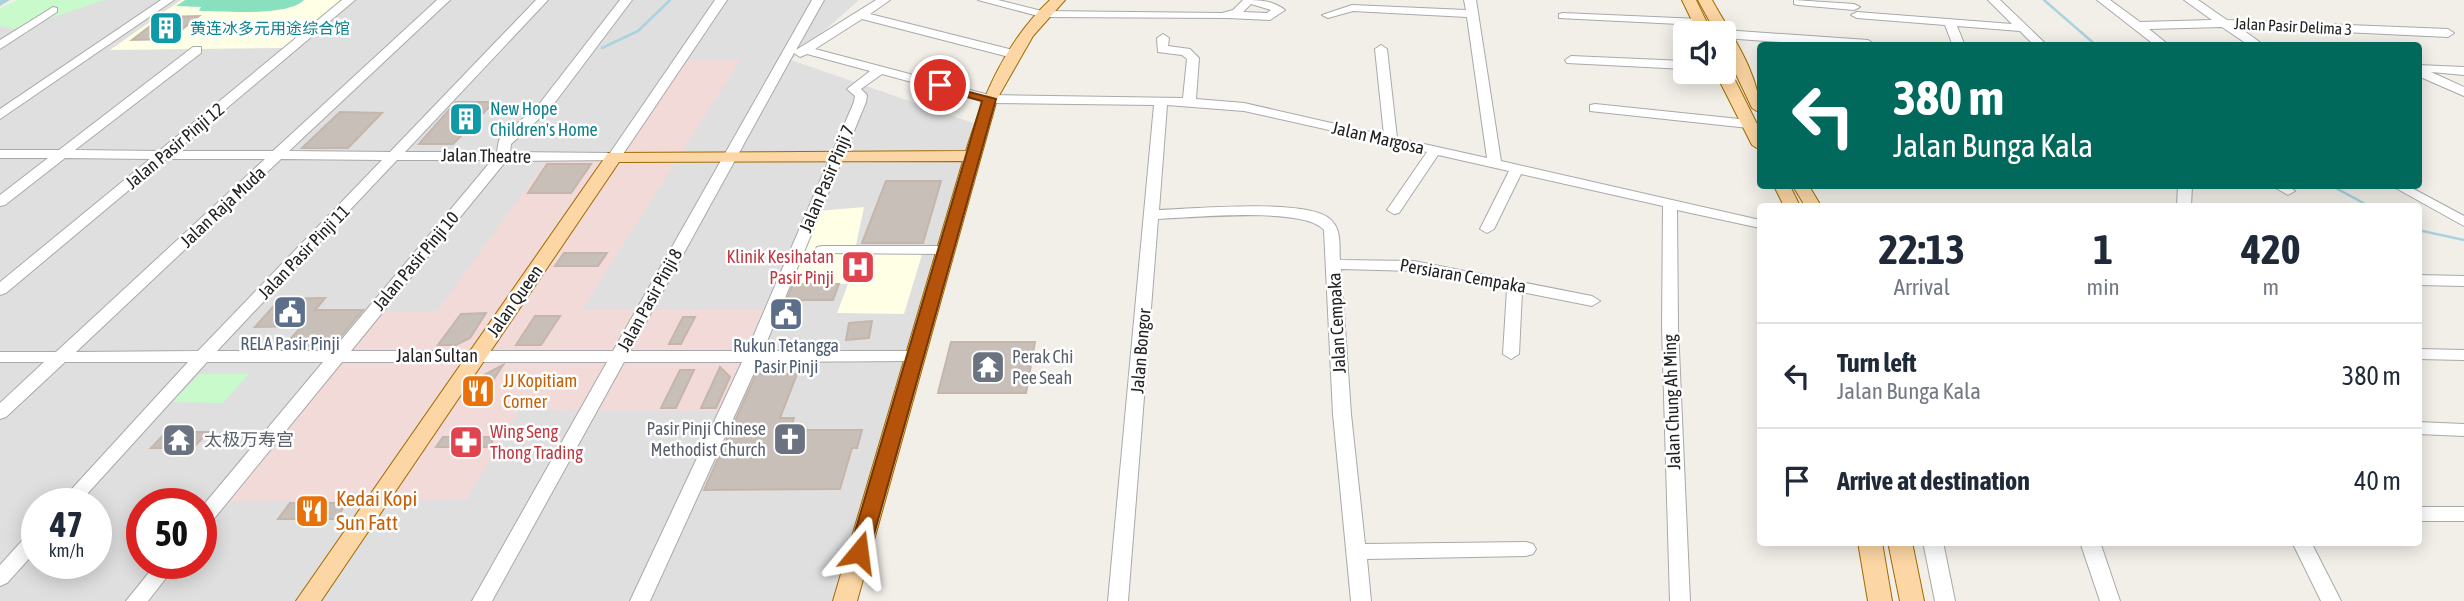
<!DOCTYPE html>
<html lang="en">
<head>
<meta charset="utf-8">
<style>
	:root { --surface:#fff; --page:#f2f2f3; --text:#1f2937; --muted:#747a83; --line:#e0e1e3 }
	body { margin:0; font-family:"Asap Condensed","Noto Sans SC",sans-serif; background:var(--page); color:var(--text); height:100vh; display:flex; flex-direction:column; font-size:26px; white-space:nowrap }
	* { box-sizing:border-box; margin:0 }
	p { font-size:23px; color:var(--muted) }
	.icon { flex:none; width:38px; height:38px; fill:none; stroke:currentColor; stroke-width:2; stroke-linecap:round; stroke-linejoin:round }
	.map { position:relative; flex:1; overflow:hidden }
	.details { position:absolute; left:1757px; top:203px; width:665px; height:343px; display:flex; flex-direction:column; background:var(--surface); border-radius:7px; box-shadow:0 4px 18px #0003 }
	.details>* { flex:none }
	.top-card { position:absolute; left:1757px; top:42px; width:665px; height:147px; border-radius:7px; box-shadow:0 4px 18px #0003; background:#00695c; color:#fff; overflow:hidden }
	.controls { position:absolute; left:1673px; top:21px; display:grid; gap:14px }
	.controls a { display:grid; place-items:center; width:63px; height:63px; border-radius:7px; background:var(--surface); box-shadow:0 4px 18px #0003; font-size:35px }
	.speed { position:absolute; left:21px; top:488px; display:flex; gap:14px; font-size:35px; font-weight:700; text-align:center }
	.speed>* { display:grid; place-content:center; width:91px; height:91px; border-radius:50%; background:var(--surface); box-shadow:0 4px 18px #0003; line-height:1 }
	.speed small { font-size:18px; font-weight:400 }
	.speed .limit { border:10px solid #d22; background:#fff; color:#111 }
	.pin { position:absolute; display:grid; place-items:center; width:60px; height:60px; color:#fff; margin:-30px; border:4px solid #fff; border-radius:50%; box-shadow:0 2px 7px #0007 }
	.me { position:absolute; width:77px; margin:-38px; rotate:16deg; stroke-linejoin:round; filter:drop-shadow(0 0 5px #0008) }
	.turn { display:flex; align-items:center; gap:24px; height:147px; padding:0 21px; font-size:32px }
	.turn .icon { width:91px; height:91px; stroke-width:2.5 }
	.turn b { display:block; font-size:49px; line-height:60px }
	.eta { display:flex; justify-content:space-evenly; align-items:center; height:119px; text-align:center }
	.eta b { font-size:42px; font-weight:700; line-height:49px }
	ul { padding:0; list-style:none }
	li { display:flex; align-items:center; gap:21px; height:105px; padding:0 21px; border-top:2px solid var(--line) }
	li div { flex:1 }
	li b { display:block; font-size:26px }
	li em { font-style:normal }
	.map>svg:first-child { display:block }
	.residential { fill:#e0dfdf; fill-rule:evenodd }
	.commercial { fill:#f2dad9 }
	.education { fill:#ffffe5 }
	.park { fill:#c8facc }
	.pitch { fill:#88e0be }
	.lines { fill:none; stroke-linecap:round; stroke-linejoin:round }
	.stream { stroke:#aad3df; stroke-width:2.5 }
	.river { fill:#aad3df; fill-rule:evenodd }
	.building { fill:#c7bfb8; stroke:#c4b6ab; stroke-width:2 }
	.minor-casing { stroke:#a9a9a9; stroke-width:2 }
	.major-casing { stroke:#a06b00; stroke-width:2 }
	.minor { fill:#fff; fill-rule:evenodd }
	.major { fill:#fcd6a4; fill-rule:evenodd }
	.route { fill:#b45309; stroke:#753606; stroke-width:2 }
	.labels { text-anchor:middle; stroke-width:5; stroke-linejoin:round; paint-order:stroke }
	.far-street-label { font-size:16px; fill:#222; stroke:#fff }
	.far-culture-label { font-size:16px; fill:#0d838f; stroke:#fff; text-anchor:start }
	.culture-label { font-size:18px; fill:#0d838f; stroke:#fff; text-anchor:start }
	.street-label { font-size:18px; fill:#222; stroke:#fff }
	.health-label { font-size:18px; fill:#be3a42; stroke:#fff; text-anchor:end }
	.service-label { font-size:18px; fill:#4e5e75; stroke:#fff }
	.worship-label { font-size:18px; fill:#5b616d; stroke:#fff; text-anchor:start }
	.food-label { font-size:18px; fill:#c56008; stroke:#fff; text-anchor:start }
	.near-food-label { font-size:21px; fill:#c56008; stroke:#fff; text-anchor:start }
</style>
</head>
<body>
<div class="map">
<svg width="2464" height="601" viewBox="0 0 2464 601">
	<rect width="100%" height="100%" fill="#f2efe9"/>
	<path class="residential" d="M76,0h783l-68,60 182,63 -126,478h-847v-576zM37,504h59v60h-59zM142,504h59v60h-59z"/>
	<path class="commercial" d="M681,60h59l-158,250h191l-45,101 -209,-1 -53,90 -247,1 154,-190h64l113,-155 65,1z"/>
	<g class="education">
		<path d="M181,0h163l-59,48 -175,2z"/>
		<path d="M864,207l-9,43 68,1 -19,63 -67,-1 11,-29 -57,-1 28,-72z"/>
	</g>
	<g class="park">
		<path d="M18,0h87l-88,29 -17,-3v-18z"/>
		<path d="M200,374h49l-26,29 -51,-1z"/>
	</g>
	<path class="pitch" d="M185,0h119c-17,17 -80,11 -105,11l2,-4 -25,-1z"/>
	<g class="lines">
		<g class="stream">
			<path d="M2044,0l53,46"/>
			<path d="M602,48l36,-17 32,-31"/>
			<path d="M2332,186l37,20"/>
			<path d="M2418,230l46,10"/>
		</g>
		<path class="river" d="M0,0h10l-10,6z"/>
	</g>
	<g class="building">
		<path d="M199,16l-29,23 -38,1 30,-23z"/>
		<path d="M456,102h38l-41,42h-34z"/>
		<path d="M340,112l42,1 -34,35h-46z"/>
		<path d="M547,164h44l-20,29h-43z"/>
		<path d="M886,181h55l-18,62h-61z"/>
		<path d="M564,253h43l-9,13h-43z"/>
		<path d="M793,284h46l-6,16h-32l-11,27h-14z"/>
		<path d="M325,298l-10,12h48l-30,36 -48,-1 17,-19 -47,1 25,-28z"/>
		<path d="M486,313l-16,25 -14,7h-18l23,-31z"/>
		<path d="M535,316h25l-19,29h-25z"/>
		<path d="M683,317h12l-14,27h-12z"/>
		<path d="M872,321l-3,17 -23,2 3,-17z"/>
		<path d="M951,342h84l-9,51h-88z"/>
		<path d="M503,365l-24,37h-15l16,-25z"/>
		<path d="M720,367l10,10 -14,31h-15z"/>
		<path d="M680,370h14l-18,38h-15z"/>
		<path d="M756,374h41l-17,44h14l-4,12h72l-5,18h-5l-12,41 -136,1z"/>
		<path d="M166,432h42l-15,16h-42z"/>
		<path d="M443,437h52l-6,10h-53z"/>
		<path d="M290,503h57l-12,16h-57z"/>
	</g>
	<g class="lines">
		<g class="minor-casing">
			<g id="minor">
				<path d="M161,0h13l-174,119v-10z"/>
				<path d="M342,0h13l-179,151h97l164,-151h13l-161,151 101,1 146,-152h12l-143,152h92l2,-12 41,-37 80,-103h12l-82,109 -39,35 -1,8 100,1 105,-153h12l-108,160 -113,1 -155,190h262l199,-351h12l-28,50 80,-50h14l-20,14 147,37 2,3 -6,4 -151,-39 -47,30 174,46 194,3 4,-39 -5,-4 -24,-3 -1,-14 6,-4 6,4 -1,8 22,3 9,9 -3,41 48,4 140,32 -9,-86 6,-4 6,4 10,89 90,20 -20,-141 -114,-6 -25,7 -6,-3 30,-10 114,5 -2,-10h12l25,161 259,59v8l-83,-18 1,117 12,274h-20l-8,-274 1,-121 -142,-32 -27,55 -7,4 -7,-4 29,-58 -71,-16 -39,58 -5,1 -7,-4 40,-58 -183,-41 -77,-6 -8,105c33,-1 148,-12 171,9 12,10 9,27 10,41l74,1 178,35 8,5 -8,5 -70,-14 -3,62 -8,5 -8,-5 4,-65 -93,-18 -73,-2 10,145 14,130 161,-2 7,2 3,5 -3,5 -7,2 -159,3 4,42h-20l-18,-187 -9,-184c-19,-24 -134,-12 -166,-11l-30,382h-20l46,-496 -165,-2 -107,-29 -21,15 6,6 -1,7 -103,249h152l8,5 -8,5 -156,1 -109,239h-20l112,-239h-118l-132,239h-20l135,-239h-265l-134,164 -7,2v-20l122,-146h-116l-129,142h-20l130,-142h-123l-59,55 -6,2v-16l44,-41h-44v-10h56l209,-193h-99l-160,134 -6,2v-13l150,-123 -85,-1 -60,47 -5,1v-11l48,-37h-48v-8h59l134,-103h8v6l-126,97 84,1zM794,53l6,4 7,-3 63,17 -23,18 8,7 -1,6 -107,249h-117zM281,159l101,1 -184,191 -122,1zM397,160h95l-160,191h-115z"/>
				<path d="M978,0h20l44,11 180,2 11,-3 10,-10c16,0 29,0 42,10l-15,10 -42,-2 -186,-1zM1251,4l20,6 -4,3 -24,-1z"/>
				<path d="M1794,0l60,4 6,3 -6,3 -56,-5 -4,-1z"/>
				<path d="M1988,0h12l48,46h-13l-15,-15 -63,-5 8,20h-12l-8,-21 -88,-7 -6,-3 6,-3 155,12z"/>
				<path d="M2097,0h13l30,22 72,-2 -28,-20h14l29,20 221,9 6,4 -6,4 -209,-10 26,19h-15l-28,-19 -73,2 21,17h-14z"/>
				<path d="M53,7l4,1v4l-57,37v-9z"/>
				<path d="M1563,13l136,6 6,3 -6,3 -140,-7v-4z"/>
				<path d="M1724,30l144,10 6,4 -36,2 -114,-8v-5h-5z"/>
				<path d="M1571,56l114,5v8l-118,-6 -2,-3z"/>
				<path d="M2418,65l46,2v8l-33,-3 33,15v9l-46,-20z"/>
				<path d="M1595,104l154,16 7,4 -7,4 -159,-17v-6z"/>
				<path d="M2178,186h14l-1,20h-14z"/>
				<path d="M2272,186h16l7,5 -7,4z"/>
				<path d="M2392,186h16l56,30v10z"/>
				<path d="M822,246h124l7,4 -7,4 -129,-1 -2,-3 2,-3z"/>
				<path d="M2418,275l46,1v10l-46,-1z"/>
				<path d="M2418,349l46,1v10l-46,-1z"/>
				<path d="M2418,422l46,2v12l-46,-2z"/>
				<rect x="2418" y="507" width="46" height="14"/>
				<path d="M37,530v20l-30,33 -7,3v-21l30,-33z"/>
				<path d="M1923,542h20l12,59h-20z"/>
				<path d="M2080,542h20l20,59h-20z"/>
				<path d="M2292,542h19l30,59h-20z"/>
				<path d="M156,564h21l-29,37h-22z"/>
			</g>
		</g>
		<g class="major-casing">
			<g id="major">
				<path d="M1050,0h15l-32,36 -36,63 -140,502h-24l130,-440 -344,1 -298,439h-25l312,-448 358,-2c17,-56 40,-110 84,-151z"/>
				<path d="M1682,0h14l16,33h-14z"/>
				<path d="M1698,0h14c18,33 48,74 48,113l-8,-5 -28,-59v-16h-8z"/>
				<path d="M1724,68l7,4 29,58v20l-8,-5 -37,-73h9z"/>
				<path d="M1774,186h16l10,20h-16z"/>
				<path d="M1793,186h16l12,20h-16z"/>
				<path d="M1858,542h24l10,59h-24z"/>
				<path d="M1888,542h24l12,59h-24z"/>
			</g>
		</g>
		<use href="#minor" class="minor"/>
		<use href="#major" class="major"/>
	</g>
	<path class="route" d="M935,83l61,16 -127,453 -3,5h-14l-3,-5 133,-451 -47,-13z"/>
	<defs>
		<g id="building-square" transform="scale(1.75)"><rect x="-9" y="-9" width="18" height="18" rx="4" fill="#0f9aa8" stroke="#fff"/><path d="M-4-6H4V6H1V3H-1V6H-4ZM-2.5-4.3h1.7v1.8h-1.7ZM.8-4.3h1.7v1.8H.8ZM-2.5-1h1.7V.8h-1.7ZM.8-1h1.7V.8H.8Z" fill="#fff"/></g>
		<g id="hospital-square" transform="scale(1.75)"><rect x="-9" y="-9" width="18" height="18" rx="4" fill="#e0444e" stroke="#fff"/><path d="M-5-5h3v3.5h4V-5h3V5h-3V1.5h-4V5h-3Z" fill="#fff"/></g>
		<g id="civic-square" transform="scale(1.75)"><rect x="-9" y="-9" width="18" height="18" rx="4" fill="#5c6f8a" stroke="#fff"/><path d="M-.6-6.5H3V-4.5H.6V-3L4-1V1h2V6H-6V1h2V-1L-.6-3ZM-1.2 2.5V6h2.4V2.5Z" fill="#fff"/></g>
		<g id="temple-square" transform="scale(1.75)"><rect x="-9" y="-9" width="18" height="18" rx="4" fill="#6b7280" stroke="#fff"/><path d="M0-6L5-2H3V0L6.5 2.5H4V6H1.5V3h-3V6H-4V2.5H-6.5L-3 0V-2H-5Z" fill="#fff"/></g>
		<g id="restaurant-square" transform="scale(1.75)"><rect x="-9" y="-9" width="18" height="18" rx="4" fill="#e8710a" stroke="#fff"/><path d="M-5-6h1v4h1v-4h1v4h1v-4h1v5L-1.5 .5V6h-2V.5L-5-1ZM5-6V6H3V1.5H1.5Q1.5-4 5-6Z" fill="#fff"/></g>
		<g id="church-square" transform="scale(1.75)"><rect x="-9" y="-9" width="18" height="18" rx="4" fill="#6b7280" stroke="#fff"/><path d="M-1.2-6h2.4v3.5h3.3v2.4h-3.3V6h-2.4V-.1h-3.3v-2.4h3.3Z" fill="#fff"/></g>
		<g id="pharmacy-square" transform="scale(1.75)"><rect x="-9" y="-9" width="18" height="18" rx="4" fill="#e0444e" stroke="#fff"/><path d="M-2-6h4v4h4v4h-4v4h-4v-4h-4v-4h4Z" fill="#fff"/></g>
	</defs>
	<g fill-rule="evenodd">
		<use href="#building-square" x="166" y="28"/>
		<use href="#building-square" x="466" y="119"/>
		<use href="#hospital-square" x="858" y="267"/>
		<use href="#civic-square" x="290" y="312"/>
		<use href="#civic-square" x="786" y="314"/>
		<use href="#temple-square" x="988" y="367"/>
		<use href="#restaurant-square" x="478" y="391"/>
		<use href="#church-square" x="790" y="439"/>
		<use href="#temple-square" x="179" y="440"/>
		<use href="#pharmacy-square" x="466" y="442"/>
		<use href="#restaurant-square" x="312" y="511"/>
	</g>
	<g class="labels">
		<g class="far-street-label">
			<text transform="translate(2293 26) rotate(3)" y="6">Jalan Pasir Delima 3</text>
		</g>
		<g class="far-culture-label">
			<text x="190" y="34">黄连冰多元用途综合馆</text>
		</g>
		<g class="culture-label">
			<text x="490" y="115">New Hope<tspan x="490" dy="21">Children's Home</tspan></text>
		</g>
		<g class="street-label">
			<text transform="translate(1378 138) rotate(13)" y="6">Jalan Margosa</text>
			<text transform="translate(175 146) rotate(-40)" y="6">Jalan Pasir Pinji 12</text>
			<text transform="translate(486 156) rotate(1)" y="6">Jalan Theatre</text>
			<text transform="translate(827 179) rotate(-67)" y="6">Jalan Pasir Pinji 7</text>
			<text transform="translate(223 207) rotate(-43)" y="6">Jalan Raja Muda</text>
			<text transform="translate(304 252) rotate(-46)" y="6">Jalan Pasir Pinji 11</text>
			<text transform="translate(416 261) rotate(-50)" y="6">Jalan Pasir Pinji 10</text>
			<text transform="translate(1463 276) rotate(10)" y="6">Persiaran Cempaka</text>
			<text transform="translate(650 300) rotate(-61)" y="6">Jalan Pasir Pinji 8</text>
			<text transform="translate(515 301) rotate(-55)" y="6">Jalan Queen</text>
			<text transform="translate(1337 323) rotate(-93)" y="6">Jalan Cempaka</text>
			<text transform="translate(1141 351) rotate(-85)" y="6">Jalan Bongor</text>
			<text x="437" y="362">Jalan Sultan</text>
			<text transform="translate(1672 402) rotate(-92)" y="6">Jalan Chung Ah Ming</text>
		</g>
		<g class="health-label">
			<text x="834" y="263">Klinik Kesihatan<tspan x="834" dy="21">Pasir Pinji</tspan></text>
			<text x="490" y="438" text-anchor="start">Wing Seng<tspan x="490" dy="21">Thong Trading</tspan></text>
		</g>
		<g class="service-label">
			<text x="290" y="350">RELA Pasir Pinji</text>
			<text x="786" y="352">Rukun Tetangga<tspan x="786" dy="21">Pasir Pinji</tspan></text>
		</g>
		<g class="worship-label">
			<text x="1012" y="363">Perak Chi<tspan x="1012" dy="21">Pee Seah</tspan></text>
			<text x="766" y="435" text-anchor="end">Pasir Pinji Chinese<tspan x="766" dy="21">Methodist Church</tspan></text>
			<text x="204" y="446">太极万寿宫</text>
		</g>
		<g class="food-label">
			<text x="503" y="387">JJ Kopitiam<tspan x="503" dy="21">Corner</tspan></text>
		</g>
		<g class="near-food-label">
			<text x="336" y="506">Kedai Kopi<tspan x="336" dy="24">Sun Fatt</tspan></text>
		</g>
	</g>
</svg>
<div class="controls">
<a><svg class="icon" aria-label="sound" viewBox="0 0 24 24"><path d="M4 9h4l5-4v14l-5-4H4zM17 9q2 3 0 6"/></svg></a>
</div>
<div class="speed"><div>47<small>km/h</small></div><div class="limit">50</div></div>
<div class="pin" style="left:940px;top:85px;background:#d93025"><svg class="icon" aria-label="arrive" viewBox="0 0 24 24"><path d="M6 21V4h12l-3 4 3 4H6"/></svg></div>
<svg class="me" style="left:859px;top:552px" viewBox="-20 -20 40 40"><path d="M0-17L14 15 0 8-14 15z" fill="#b45309" stroke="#fff" stroke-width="4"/></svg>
<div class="top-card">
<div class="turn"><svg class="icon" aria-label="left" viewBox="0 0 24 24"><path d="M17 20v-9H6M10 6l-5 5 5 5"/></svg><div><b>380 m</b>Jalan Bunga Kala</div></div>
</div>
<section class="details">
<div class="eta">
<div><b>22:13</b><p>Arrival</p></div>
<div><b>1</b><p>min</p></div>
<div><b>420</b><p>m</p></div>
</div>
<ul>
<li><svg class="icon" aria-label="left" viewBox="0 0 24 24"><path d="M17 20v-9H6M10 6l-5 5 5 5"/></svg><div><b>Turn left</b><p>Jalan Bunga Kala</p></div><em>380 m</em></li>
<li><svg class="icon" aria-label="arrive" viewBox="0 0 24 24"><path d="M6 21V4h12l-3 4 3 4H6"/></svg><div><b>Arrive at destination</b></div><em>40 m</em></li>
</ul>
</section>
</div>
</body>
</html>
